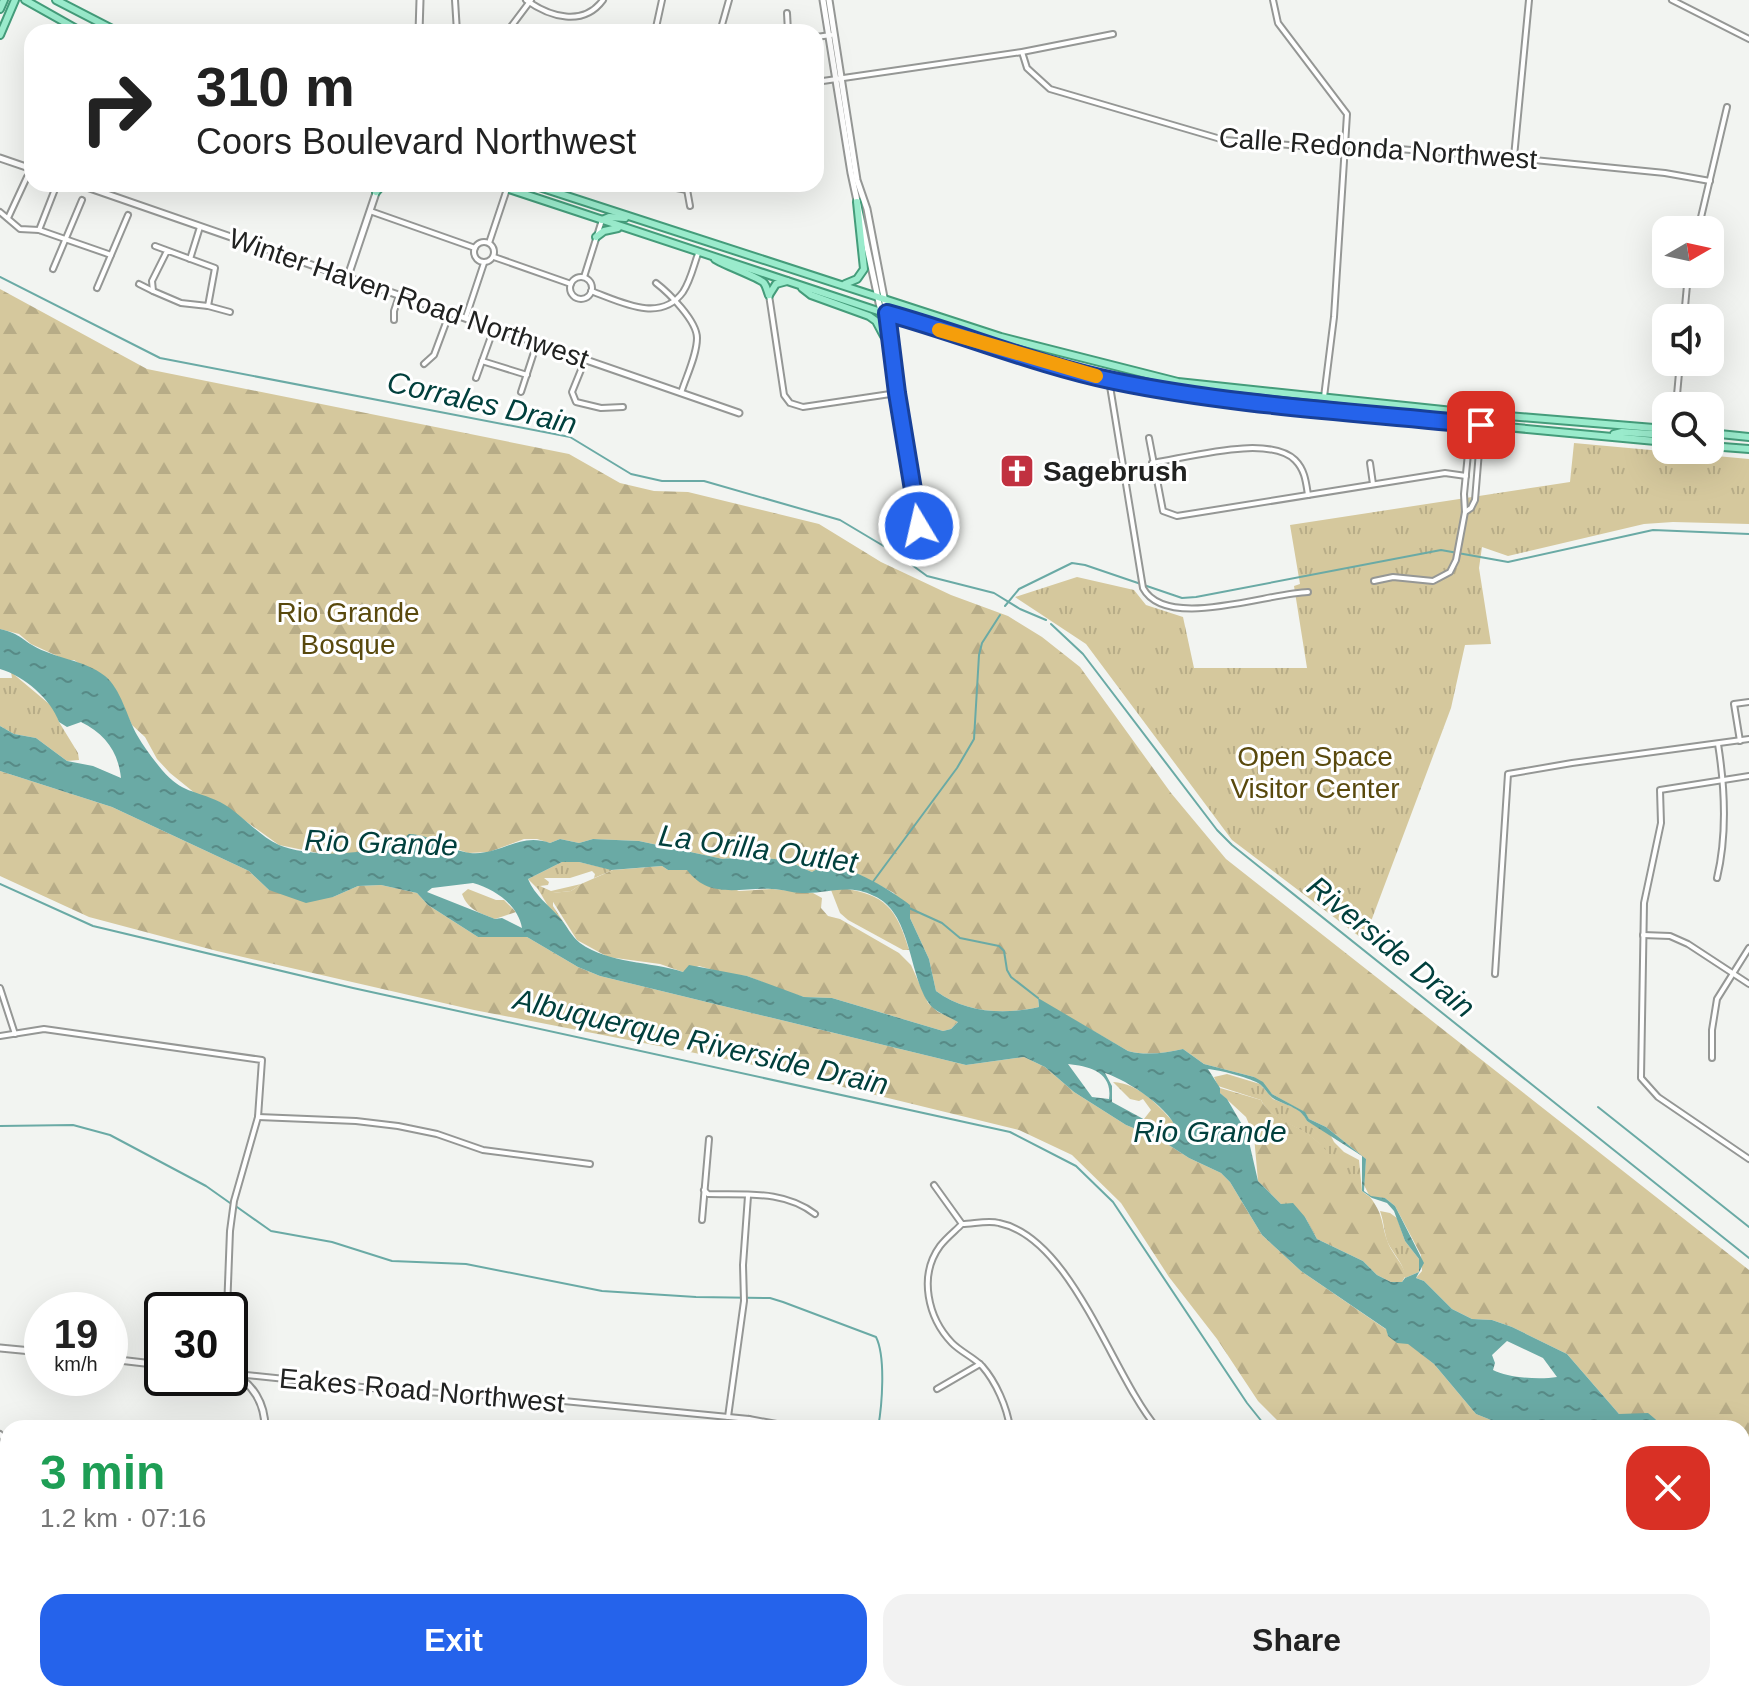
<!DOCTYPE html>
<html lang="en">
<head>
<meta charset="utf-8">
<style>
	:root { --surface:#fff; --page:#f2f2f2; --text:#222; --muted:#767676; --accent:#2563eb }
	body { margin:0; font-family:Helvetica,sans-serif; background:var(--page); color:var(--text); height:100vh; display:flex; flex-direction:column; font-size:30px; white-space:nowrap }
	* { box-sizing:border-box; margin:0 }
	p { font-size:26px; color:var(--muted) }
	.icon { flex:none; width:44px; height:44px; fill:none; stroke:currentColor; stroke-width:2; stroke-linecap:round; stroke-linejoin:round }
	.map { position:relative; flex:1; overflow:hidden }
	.drawer { position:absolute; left:0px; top:1420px; width:1750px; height:282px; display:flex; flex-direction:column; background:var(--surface); border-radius:24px 24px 0 0; box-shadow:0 8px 32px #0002 }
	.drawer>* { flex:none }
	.guide { position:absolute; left:24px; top:24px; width:800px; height:168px; border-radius:24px; box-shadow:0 8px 32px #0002; background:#fff; color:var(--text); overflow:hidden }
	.needle { width:52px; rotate:81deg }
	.buttons { position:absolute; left:1652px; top:216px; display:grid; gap:16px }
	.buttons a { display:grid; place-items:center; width:72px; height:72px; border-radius:16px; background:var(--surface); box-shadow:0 8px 32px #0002; font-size:40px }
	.speed { position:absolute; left:24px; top:1292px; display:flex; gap:16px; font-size:40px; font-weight:700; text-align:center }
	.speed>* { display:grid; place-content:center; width:104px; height:104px; border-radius:50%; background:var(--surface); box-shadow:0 8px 32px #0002; line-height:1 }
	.speed small { font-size:20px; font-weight:400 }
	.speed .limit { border:4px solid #111; border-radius:12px; background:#fff; color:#111 }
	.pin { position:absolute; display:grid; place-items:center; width:68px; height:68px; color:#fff; margin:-34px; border-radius:16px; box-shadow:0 4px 12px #0006 }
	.me { position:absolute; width:88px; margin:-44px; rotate:351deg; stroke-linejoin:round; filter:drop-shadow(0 0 6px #0008) }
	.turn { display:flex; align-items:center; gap:28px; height:168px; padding:0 40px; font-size:36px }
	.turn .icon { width:104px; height:104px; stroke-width:2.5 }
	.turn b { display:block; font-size:56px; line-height:68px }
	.round { display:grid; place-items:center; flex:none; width:84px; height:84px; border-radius:24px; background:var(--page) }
	.head { display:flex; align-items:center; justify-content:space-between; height:136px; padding:0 40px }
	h1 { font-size:48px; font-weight:600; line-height:60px; color:#1e9e55 }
	.primary-button { display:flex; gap:16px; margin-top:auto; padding:16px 40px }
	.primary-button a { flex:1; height:92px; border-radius:24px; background:var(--accent); color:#fff; font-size:32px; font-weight:600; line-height:92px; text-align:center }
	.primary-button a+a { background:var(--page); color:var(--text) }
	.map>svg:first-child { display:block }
	.grass { fill:url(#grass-tufts) }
	.forest { fill:url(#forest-firs) }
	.water { fill:url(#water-ripples); fill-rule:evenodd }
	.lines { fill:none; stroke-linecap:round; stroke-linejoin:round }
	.stream { stroke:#6aaaa5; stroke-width:2 }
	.minor-casing { stroke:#959795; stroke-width:8 }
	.tertiary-casing { stroke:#959795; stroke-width:9 }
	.primary-casing { stroke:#449c7a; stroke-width:10 }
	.minor { stroke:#fff; stroke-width:4 }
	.tertiary { stroke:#fff; stroke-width:5 }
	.primary { stroke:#9aebcc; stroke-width:6 }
	.route-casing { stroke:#184099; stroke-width:20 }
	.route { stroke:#2563eb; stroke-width:14 }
	.slow { stroke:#f59e0b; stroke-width:14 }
	.labels { text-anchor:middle; stroke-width:6; stroke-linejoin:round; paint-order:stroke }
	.street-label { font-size:28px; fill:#212221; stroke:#fff }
	.poi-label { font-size:28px; font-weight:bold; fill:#212221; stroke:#fff; text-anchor:start }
	.park-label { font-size:28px; fill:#59490d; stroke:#fff }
	.water-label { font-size:30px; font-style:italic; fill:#01403d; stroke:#fff }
</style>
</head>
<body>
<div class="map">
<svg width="1749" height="1701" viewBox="0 0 1749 1701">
	<defs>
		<pattern id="grass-tufts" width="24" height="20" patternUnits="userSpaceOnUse" patternTransform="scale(2)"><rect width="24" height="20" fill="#d5c89d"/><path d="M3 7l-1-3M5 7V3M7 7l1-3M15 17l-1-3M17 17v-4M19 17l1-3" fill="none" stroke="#b7ac87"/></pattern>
		<pattern id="forest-firs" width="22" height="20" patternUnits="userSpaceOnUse" patternTransform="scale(2)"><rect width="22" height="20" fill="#d5c89d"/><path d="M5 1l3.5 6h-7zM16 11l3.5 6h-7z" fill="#b7ac87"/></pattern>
		<pattern id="water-ripples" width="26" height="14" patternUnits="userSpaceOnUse" patternTransform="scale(2)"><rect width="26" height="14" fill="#6aaaa5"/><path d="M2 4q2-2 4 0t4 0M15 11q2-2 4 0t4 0" fill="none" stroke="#578a86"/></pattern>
	</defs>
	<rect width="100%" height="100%" fill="#f2f4f1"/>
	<g class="grass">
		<path d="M1574,443l175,16v65l-76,-2 -29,2 -136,32 -26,-9 -3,21 12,76 -26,1 -14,63 -87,232 -132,-100 -146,-196 -71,-47 62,-20 57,13 12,15 37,12 11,51h113l-13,-82 6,-2 -10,-59 280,-43z"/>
		<path d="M11,672l43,36 5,14 19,31 1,7 -12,1 -31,-23 -22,-4 -14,-8v-48h12z"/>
		<path d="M562,862h17l34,8 -19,8 1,-4 -3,-3 -22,7h-26l5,4 -1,3 -8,1 11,5 30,-7 -10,7 -18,2v13l18,28 -23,-28 -10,-17 -10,-10z"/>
		<path d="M1227,1074l33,10 13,15 22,9 9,7 3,6 23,13 4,8 10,10 15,8 3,31c-21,-14 -31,-40 -52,-55 -16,-12 -41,-18 -49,-36l-43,-14 -4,-9z"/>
		<path d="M1113,1082c26,1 47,25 63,43l-3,5 -10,-1 -19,-10 7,-9 -8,-11 -4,2 -9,-2z"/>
		<path d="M1380,1211l10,2 7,5 8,23 14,18v13l-14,6c0,-13 -11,-23 -17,-35 -4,-9 -4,-22 -8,-32z"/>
		<path d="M0,1662l8,2v30h100l15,7h-123z"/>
	</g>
	<g class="forest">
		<path d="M0,289l147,80 422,85 51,29 34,8 34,1 131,32 62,38 70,33 57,21 34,21 38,30 91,126 55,66 523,411v193l-7,-3v-32h-76c-19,-19 -25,-10 -47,-14l-52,-60 -55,-27 -20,-7 -20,-1 -20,-10 -28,-28 -8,-3 6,-7 -1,-16 -26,-49 -10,-8 -15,-1c13,17 11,24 17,43 4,13 15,22 19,35l-4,7h-11l-14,-7 -14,-14 -46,-22 -12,-22 -24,-13 -23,-23 -4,-45 -8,-19 -26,-24v-5l41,12c8,18 35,24 51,37 22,17 33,43 58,60l-6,-12 2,-26 -40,-32 -17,-8 -5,-7 -32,-18 -18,-17 -50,-13 -21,-15c-18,4 -36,7 -55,2l-90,-52 1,8c-34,8 -74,6 -103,-16l-7,-32 -19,-41 -16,-25 -36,-19 -15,-5 -19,-3 -12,6c-10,-4 -20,-10 -30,-12 -8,-2 -51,-3 -59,-1l-84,-18 -46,-2 -14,4 -19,-4 -10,4 -13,-4h-13l-35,13 -21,1 -20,-7 -51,-3 -48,11h-26l-44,-9 -60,-43 -23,-8 -26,-21 -13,-14 -12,-22 -13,-12 -18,-38 -40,-27h-8l-35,-16 -12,-10 -19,-5z"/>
		<path d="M0,771l112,36 137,64 20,19 64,7 25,-11 23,-1 36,8 11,12 50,32h49l51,30 22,9 366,89 58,-8 21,10 29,25 52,33 32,13 31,20 32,15 9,9 32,53 39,36 86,59 1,6 20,7 26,21 42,50 35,14h-226l-27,-27 -41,-62 -48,-62 -48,-74 -49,-48 -53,-25 -278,-68 -267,-52 -257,-59 -128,-34 -89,-41z"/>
		<path d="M662,866l6,4h19l52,21 33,-2 41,4 9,5 -1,10 7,8 12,3 59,34 12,12 17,38 10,9 21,9 -8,8 -8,2 -111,-33 -28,-1 -17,-5 -40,-16 -20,-2 -28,-8 -16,6 -23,-8 -52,-7 -31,-17 -27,-43 2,-4 19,-2 10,-7 32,-14z"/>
		<path d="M842,888c44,7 54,20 67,62h-6l-55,-30 -8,-7 -9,-23z"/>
		<path d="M468,889l28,11h8l12,12 -21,7c-15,-6 -27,-9 -33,-25z"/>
		<path d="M1742,1561l7,3v137h-17l-7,-7h17z"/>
	</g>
	<g class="water">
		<path d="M0,629c17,4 18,7 32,16 23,14 51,14 73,31 16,13 22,41 32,59 7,12 16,24 25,35 21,24 31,19 58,32 21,11 37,33 59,43 35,14 101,11 130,-11 25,1 38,16 61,19 31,3 48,-21 80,-10l10,-4 19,4 14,-4 46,2 84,18c8,-2 51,-1 59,1 10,2 20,8 30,12 4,-2 8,-5 12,-6 24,-3 68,25 86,39v13l19,41 7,32c29,22 69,24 103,16l-1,-9 90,53c18,5 37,2 55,-2l21,15 50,13 9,5 9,12 33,18 4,7 17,8 40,32 -2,32 7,5 14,2 10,8 29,57 -8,15 8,3 28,28 20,10 20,1 20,7 55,27 52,60 29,-1 18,15 -31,-2v2h-52l-17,-3v3h-55l-35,-14 -42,-50 -26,-20 -11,-1 -9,-7 -2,-7 -85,-58 -39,-36 -32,-53 -9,-9 -32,-15 -31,-20 -32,-13 -52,-33 -29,-25 -21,-10 -58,8 -366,-89 -22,-9 -51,-30h-49l-50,-32 -11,-12 -36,-8 -23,1 -25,11 -27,6 -37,-13 -20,-19 -137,-64 -112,-36v-45l14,8 22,4 31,23 26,5 28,12c-3,-27 -16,-44 -40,-56l-14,5 -8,-5c-8,-23 -35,-46 -59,-53zM562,862h17l32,8 51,-4 6,4h19c23,30 53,17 85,19 10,0 20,4 30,4 28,1 45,-10 72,3 37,16 34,75 54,106 6,10 20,14 30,20l-7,7 -8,2 -111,-33 -28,-1 -57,-21 -58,-11 -6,7c-33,-11 -74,-8 -103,-29 -9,-7 -13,-17 -20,-25 -12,-14 -25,-22 -32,-39zM473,883c22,6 45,22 49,45l-20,-10 -7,1 -68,-27 5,-4zM1068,1064c21,2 45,8 41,35l-17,-2zM1208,1069c12,1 39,8 50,14 7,4 10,13 18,17 12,6 25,8 31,21l55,35v35l10,7 15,5 7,8 11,30 14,18v13l-14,6 -3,4h-11l-14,-7 -14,-14 -46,-22 -12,-22 -12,-14 -12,1 -23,-23 -11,-48 -20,-34 -7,-6v-5zM1105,1073c22,7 69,37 73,61h-7l-59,-32v-16zM1507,1341l36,17 14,19c-17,3 -49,1 -64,-7l2,-7 -3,-8z"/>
		<path d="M1742,1460l7,3v101l-7,-3z"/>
	</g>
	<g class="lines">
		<g class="stream">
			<path d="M0,277l160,81 410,79 61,37 31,7h42l136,39 57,34 30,22 67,17 26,16 26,11"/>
			<path d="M1005,606l14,-17 53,-26 13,2 97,33 14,-1 245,-47 67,12 145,-32 96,4"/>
			<path d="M1051,624l32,30 134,176 15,15 517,413"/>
			<path d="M872,883l85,-115 17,-29 5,-84 3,-12 18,-28"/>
			<path d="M0,884l93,42 260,62 657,144 66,34 37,36 134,201 20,25"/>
			<path d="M909,908l33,15 18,15 39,8 5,5 3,19 4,7 27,21"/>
			<path d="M1598,1107l151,120"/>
			<path d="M0,1126l73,-1 37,10 96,51 24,17"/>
			<path d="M237,1207l34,24 61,11 60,19 74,3 136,27 94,6 74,1 13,4 93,35c10,20 6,69 2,91"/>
			<path d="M0,1653l8,2"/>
			<path d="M126,1694l11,7"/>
			<path d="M1672,1694l7,7"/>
			<path d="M1716,1694l6,7"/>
			<path d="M695,1701l6,-7"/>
		</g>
		<g class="minor-casing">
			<g id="minor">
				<path d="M455,0l2,32"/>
				<path d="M526,0c24,17 57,27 77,0"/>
				<path d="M1273,0l5,23 69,91 -13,203 -10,80"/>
				<path d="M1672,0l77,39"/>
				<path d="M787,13l1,19"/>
				<path d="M507,32l24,-32"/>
				<path d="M655,32l7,-32"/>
				<path d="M720,32l9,-32"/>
				<path d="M816,37l15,-2"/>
				<path d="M1022,52l5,16 23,21 174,51 78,6 45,-1 167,13 151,15 45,8"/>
				<path d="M816,82l206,-30 91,-18"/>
				<path d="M1514,157l15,-157"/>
				<path d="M656,184l31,6"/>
				<path d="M686,184l4,22"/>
				<path d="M370,211l105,37"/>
				<path d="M0,212l20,17 19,1 72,25"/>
				<path d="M8,218l19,-41"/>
				<path d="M39,230l18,-46"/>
				<path d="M1698,230l29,-123"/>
				<circle cx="484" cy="252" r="10"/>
				<path d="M489,243l18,-54"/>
				<path d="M155,246l60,22 -7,38 -27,-3 -28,-12 -1,-10 15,-30"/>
				<path d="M494,257l77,27"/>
				<path d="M190,259l10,-32"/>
				<path d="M53,269l29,-69"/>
				<path d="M584,277l18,-57"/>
				<circle cx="581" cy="288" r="11"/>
				<path d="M656,283c13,10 41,38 41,55 0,17 -11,39 -16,55"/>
				<path d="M139,284l14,7"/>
				<path d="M97,288l31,-73"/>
				<path d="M591,291c28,10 69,33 92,1 8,-12 11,-28 16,-41"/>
				<path d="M769,295l15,100 6,8 13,4 94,-14"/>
				<path d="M208,306l22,6"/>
				<path d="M881,313l11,70 4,8"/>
				<path d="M887,313l10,80 23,135"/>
				<path d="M466,317l18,-54"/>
				<path d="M1684,318l4,-44"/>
				<path d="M394,320v-9l5,-15"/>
				<path d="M585,360l-13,32 4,10 25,6 22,-1"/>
				<path d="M482,361l45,14"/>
				<path d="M424,364l10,-9 16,-43"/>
				<path d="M476,378l18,-50"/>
				<path d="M1109,380l34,208c23,43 124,5 165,4"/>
				<path d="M521,392l16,-49"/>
				<path d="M1676,406l4,-44"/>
				<path d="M1149,438l14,73 14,5 268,-43 21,3"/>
				<path d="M1152,463c35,-5 116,-29 143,-3 10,10 11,22 13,35"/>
				<path d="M1370,463l3,21"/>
				<path d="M1465,512l6,-4 4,-8 7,-85"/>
				<path d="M1374,581l19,-4 40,4 17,-9 6,-12 9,-48 -1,-18 8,-81"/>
				<path d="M1740,741l-6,-37 15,-2"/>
				<path d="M1749,776l-89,14 1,33 -17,80 -3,175 17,19 91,62"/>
				<path d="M1717,878c10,-42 8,-90 1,-134"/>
				<path d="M1643,935l27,1 18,8 61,40"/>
				<path d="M1495,974l13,-200 64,-11 177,-24"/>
				<path d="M0,988l15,46"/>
				<path d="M0,1036l44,-7 218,31 -4,57 -24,84 -4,30 -3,79"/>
				<path d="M1712,1058v-28l5,-31 32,-51"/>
				<path d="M258,1117l98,4 42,5 39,8 46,16 107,14"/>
				<path d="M934,1185l28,39"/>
				<path d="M704,1190l4,4c38,1 76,-4 107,20"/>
				<path d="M702,1220l7,-81"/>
				<path d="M962,1224c11,0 26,-4 37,-1 73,15 113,152 158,205"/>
				<path d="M962,1224c-7,7 -16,14 -22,22 -22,30 -12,72 12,97 9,9 21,14 30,23 14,16 25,41 28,62"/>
				<path d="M237,1374l154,16 152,9 206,20 50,9"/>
				<path d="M937,1389l43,-25"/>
				<path d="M728,1417l16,-116 -1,-36 5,-69"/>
				<path d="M745,1428l4,-9"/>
				<path d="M0,1434l8,11"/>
				<path d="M0,1486l8,-17"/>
				<path d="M918,1694l6,7"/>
				<path d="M1392,1694v7"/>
				<path d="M1598,1694v7"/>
				<path d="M1240,1700v-6"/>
				<path d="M997,1701l1,-7"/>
			</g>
		</g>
		<g class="tertiary-casing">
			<g id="tertiary">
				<path d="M823,0l28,173 30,139"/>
				<path d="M829,0l28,180 10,29 20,104"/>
				<path d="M419,32l1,-32"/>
				<path d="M0,158l32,11"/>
				<path d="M78,184l661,229"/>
				<path d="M347,279l32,-95"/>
				<path d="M0,1348l42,4"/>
				<path d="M110,1359l52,6"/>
				<path d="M230,1373c23,9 35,31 35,55"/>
				<path d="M524,1694l15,7"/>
				<path d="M811,1701v-7"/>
			</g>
		</g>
		<g class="primary-casing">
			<g id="primary">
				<path d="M25,0l57,32"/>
				<path d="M56,0l62,32"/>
				<path d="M0,9l4,-9"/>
				<path d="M0,35l15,-35"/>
				<path d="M494,184l387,128 228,68 131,22 426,40"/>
				<path d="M530,184l471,153 177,45 294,31 194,16"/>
				<path d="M376,192l7,-8"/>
				<path d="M602,220l7,-3 16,1"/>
				<path d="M596,237l8,-6 14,-3"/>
				<path d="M715,259c9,6 45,19 49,24 3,4 3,8 5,12"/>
				<path d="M845,284l12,-5 7,-10 -7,-67"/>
				<path d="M802,288l9,7 58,21 7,5 8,15"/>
				<path d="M769,295l7,-11 11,-3"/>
				<path d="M1710,433l39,4"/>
				<path d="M1614,434l8,-2 44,3"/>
				<path d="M1710,446l39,3"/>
			</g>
		</g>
		<use href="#minor" class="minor"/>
		<use href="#tertiary" class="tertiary"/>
		<use href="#primary" class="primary"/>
	</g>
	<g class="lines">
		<g class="route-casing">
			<path id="route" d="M919,526l-22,-133 -10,-80c76,21 150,52 227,68 121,25 245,31 367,44"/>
		</g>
		<use href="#route" class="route"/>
		<path class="slow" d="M939,330l157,46"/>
	</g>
	<defs>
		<g id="church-square" transform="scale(1.8)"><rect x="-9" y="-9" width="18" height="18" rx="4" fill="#c13140" stroke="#fff"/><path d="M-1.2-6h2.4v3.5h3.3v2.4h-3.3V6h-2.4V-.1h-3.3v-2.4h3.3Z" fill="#fff"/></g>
	</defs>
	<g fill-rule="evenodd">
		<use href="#church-square" x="1017" y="471"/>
	</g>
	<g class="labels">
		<g class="street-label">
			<text transform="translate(1378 148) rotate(4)" y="10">Calle Redonda Northwest</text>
			<text transform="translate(409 298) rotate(19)" y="10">Winter Haven Road Northwest</text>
			<text transform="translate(422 1390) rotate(5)" y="10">Eakes Road Northwest</text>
		</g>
		<g class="poi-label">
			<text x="1043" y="481">Sagebrush</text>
		</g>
		<g class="park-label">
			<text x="348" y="622">Rio Grande<tspan x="348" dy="32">Bosque</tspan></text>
			<text x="1315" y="766">Open Space<tspan x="1315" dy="32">Visitor Center</tspan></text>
		</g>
		<g class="water-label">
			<text transform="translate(482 403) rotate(13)" y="10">Corrales Drain</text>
			<text transform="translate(381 843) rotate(2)" y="10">Rio Grande</text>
			<text transform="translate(758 849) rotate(8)" y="10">La Orilla Outlet</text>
			<text transform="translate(1391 947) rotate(39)" y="10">Riverside Drain</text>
			<text transform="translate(701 1042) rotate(13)" y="10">Albuquerque Riverside Drain</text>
			<text x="1210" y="1142">Rio Grande</text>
		</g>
	</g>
</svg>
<div class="buttons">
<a><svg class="needle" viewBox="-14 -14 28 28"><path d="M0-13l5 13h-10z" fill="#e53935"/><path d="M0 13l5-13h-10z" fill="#767676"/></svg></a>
<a><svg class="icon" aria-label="sound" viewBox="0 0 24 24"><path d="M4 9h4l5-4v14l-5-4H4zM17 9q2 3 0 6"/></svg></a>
<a><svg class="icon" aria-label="search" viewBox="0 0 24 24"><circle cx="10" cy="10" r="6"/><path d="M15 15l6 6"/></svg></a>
</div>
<div class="speed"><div>19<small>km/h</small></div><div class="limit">30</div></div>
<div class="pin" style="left:1481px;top:425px;background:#d93025"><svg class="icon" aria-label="arrive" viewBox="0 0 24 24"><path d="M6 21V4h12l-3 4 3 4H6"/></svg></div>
<svg class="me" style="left:919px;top:526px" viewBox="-20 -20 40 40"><circle r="17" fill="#2563eb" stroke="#fff" stroke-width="3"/><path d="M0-11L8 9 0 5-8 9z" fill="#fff"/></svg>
<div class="guide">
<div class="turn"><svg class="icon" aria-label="right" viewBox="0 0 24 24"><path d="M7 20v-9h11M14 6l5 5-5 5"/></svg><div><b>310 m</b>Coors Boulevard Northwest</div></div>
</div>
<section class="drawer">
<div class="head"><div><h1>3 min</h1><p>1.2 km · 07:16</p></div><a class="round" style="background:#d93025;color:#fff"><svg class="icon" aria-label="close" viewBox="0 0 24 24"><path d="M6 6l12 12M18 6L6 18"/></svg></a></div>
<div class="primary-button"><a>Exit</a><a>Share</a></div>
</section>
</div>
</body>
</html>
